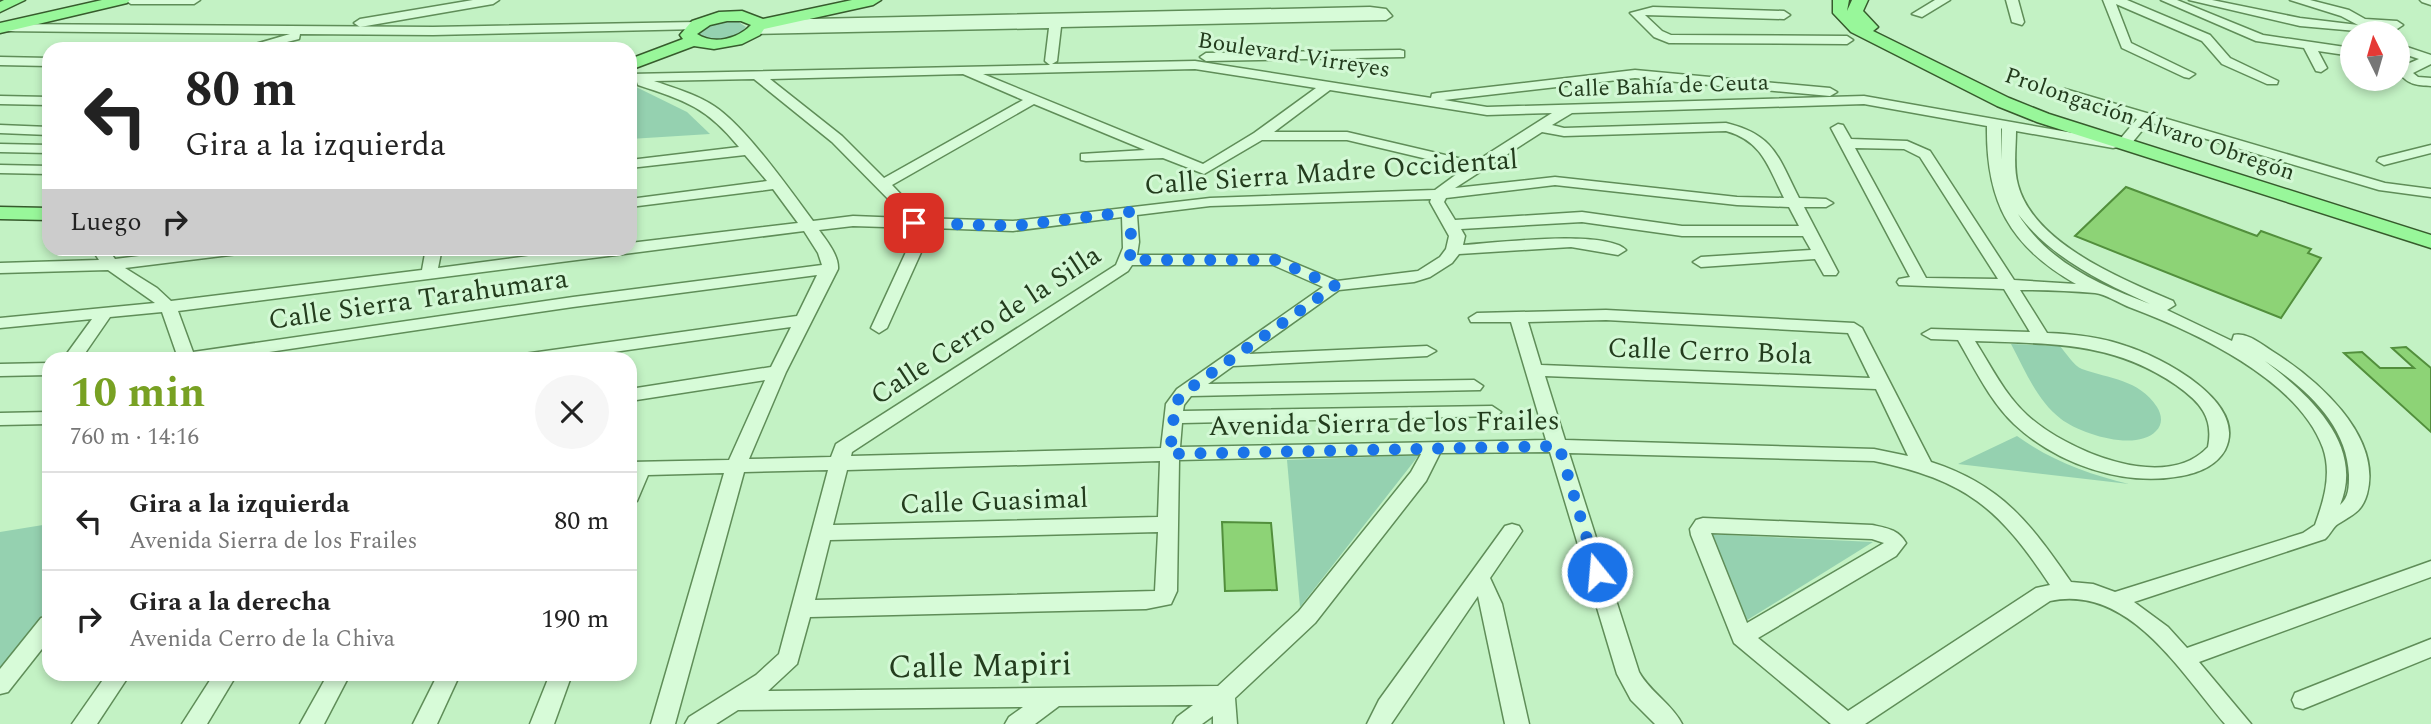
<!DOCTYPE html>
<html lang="es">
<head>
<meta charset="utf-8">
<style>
	:root { --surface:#fff; --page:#f6f6f6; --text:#222; --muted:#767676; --line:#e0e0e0; --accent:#78a123 }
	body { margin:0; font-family:Spectral,serif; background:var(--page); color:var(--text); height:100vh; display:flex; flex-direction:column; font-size:26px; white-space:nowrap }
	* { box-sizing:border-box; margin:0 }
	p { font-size:23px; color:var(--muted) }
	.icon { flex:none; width:38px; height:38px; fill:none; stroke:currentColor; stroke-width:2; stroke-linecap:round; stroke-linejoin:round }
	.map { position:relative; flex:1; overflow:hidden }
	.drawer { position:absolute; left:42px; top:352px; width:595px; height:329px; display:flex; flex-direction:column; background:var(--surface); border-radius:21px; box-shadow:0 4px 10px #0003 }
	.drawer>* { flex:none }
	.top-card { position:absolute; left:42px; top:42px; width:595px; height:214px; border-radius:21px; box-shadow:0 4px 10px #0003; background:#fff; color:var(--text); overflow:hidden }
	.needle { width:46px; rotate:355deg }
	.fabs { position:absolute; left:2340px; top:21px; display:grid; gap:14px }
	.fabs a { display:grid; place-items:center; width:70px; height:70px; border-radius:50%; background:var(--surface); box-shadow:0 4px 10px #0003; font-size:35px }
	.pin { position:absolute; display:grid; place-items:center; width:60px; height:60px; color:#fff; margin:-30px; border-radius:14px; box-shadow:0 4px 10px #0006 }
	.me { position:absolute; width:77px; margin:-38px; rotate:343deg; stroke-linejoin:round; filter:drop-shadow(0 0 5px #0008) }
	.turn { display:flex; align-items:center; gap:24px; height:147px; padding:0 28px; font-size:32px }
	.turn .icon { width:91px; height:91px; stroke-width:2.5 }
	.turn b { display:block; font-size:49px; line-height:60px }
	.then { display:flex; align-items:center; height:66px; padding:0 28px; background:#0003; gap:14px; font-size:26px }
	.round { display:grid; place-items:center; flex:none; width:74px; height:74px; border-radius:37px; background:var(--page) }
	.headline { display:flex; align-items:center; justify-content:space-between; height:119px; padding:0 28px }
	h1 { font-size:42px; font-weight:700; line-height:52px; color:var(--accent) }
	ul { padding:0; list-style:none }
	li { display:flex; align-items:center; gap:21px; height:98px; padding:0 28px; border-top:2px solid var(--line) }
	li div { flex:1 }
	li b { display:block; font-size:26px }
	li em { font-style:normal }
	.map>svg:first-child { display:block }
	.green { fill:#95d1b0 }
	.building { fill:#8dd376; stroke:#528f3c; stroke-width:2 }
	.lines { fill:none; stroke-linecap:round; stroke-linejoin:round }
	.minor-casing { stroke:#5f8d58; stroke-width:3 }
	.major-casing { stroke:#365b2c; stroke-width:3 }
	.minor { fill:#d7fbd8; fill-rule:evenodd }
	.major { fill:#98f79a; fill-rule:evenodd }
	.route { stroke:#1a73e8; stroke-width:12; stroke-dasharray:0 21.6 }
	.labels { text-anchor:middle; stroke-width:6; stroke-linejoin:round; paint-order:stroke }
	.far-street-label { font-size:23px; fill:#233c1d; stroke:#d3f8d5 }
	.street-label { font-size:28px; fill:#233c1d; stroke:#d3f8d5 }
	.near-street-label { font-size:33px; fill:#233c1d; stroke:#d3f8d5 }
</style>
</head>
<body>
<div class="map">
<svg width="2431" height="724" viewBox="0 0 2431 724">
	<rect width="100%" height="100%" fill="#c3f2c4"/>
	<g class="green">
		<path d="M736,20l10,7c-10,15 -35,16 -50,7l9,-10z"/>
		<path d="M630,84l57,28 23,22 -80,5z"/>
		<path d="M2011,344l49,2c6,7 14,20 22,23 27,10 57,10 75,38 5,8 6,17 -1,24 -20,21 -75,3 -95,-12 -24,-18 -36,-49 -50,-75z"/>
		<path d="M2017,436c35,25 71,38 112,48l-171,-20z"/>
		<path d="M1419,455l-119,152 -13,-147z"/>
		<path d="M49,524v83l-49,61v-136z"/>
		<path d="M1705,534l168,8 -129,80z"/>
	</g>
	<g class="building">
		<path d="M2126,187l131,49 4,-5 50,18 -3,4 13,5 -40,60 -206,-82z"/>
		<path d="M2406,347l25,21v64l-87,-79 18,-1 18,16h34l-22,-20z"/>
		<path d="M1222,522l49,1 6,67 -52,1z"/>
	</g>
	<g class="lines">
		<g class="minor-casing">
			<g id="minor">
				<path d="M125,0h75l-6,4h-63z"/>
				<path d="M473,0h26l-6,4 -133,23 -6,-4 6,-4z"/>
				<path d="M1935,0h15l-28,17 -10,-3z"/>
				<path d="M2006,0h12l6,22 -2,3 -10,-3z"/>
				<path d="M2103,0h24l83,35 20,23 48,23 -1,3h-10l-45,-20 -20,-23 -86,-37 15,39 64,31 -6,4 -5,-1 -62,-29z"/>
				<path d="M2161,0h16l86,35 89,13v8l-34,-5 9,17 -6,4 -5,-1 -12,-23 -48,-7z"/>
				<path d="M2189,0h23l88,18 58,7 -17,-9 -51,-16h20l39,10 16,9 32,2 6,4 -6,4 -20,-2 3,4 -1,2 -79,-7z"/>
				<path d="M2420,0h11v5l-9,-3z"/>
				<path d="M1370,7l16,2 6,7 -6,4 -325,7 -4,34 -5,3 143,-3 236,37 1,-4 5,-1 198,-23 195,18 7,4 -7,4 -195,-18 -191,22 43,7 377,-11 249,44 8,-2 16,-19 -77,-23v-6l5,-1 320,94 46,6v8l-52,-7 -230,-68 -18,22 -18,4 -97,-17c0,17 -3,37 2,54 16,59 104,94 155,116l2,4 -8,5 65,31 2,-6c13,-3 27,9 38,16 43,27 111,84 95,143 -5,18 -15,21 -29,30 -5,3 -8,11 -13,15l-191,63 34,25 19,21 244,-87v16l-232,85 52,62h-26c-44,-51 -96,-140 -175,-123l-185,123h-34l-97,-81 -43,-108 -1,-6 6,-9 7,-2 169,7c14,3 26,4 34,18l-10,13 -138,82 90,73 188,-123 14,-3c-51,-77 -84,-105 -176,-124l-305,-8 70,219c11,20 33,32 43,52h-27l-24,-24 -14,-26 -67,-222 -110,1 -14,28 -111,142 -80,75 2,26h-24v-8l-11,8h-29l4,-7 16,-12 -134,1 -24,18h-30l4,-7 14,-10 -285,3 -22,14h-31l4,-7 67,-42 23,-21 49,-184 -84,2 -69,252h-24l73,-251 -76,2 -11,26 -7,2v-41l99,-2 36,-80 -135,21v-12l141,-22 20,-40 -227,32h-49l9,-5 273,-38 20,-41 -244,32 -352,52h-48l4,-4 -15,-43 -52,5 -29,42h-18l29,-40 -92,9v-10l155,-15 -47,-33 -108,3v-10l99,-3 -8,-12h16l8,11 89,-11h49l-7,5 -121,15 32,20 14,13 251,-31 4,-22h16l-4,20 151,-20h41v-5l168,-20 -25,-34 -143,18v-8l137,-18 -22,-26 -115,13v-8l109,-13c-33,-40 -53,-46 -101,-62l-1,-3h-7v-8l420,-9 -5,-4 4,-33 -298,6v-6l13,-1 -4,-3 6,-4zM1195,69l121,19 -62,45 -51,31 -220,-90zM963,74l60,26 -139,78 -42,-42 -72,-57zM754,79l78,63 69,70 3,6 -51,-2 -40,5c-23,-31 -68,-95 -99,-115 -18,-12 -40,-18 -60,-25zM1330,90l157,25 65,-2 -77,49 -128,-30h-73zM1034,104l111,46 -64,4v6l5,1 77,-3 41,16 58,-34h85l118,28 -30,22 -225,8 -197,23 -93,-3 -7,-11 -21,-22zM1864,104l123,22c-1,75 22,120 89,158l-62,-4 -84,-129 -23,-10 -56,-2 -8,-14 -5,-1 -7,4 79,149 -11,2 -2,3 2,3 105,4 26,43 -99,-3 -9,5 9,5 27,1c17,29 32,61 56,84 43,40 109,63 167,52 17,-3 35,-10 44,-26 24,-48 -64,-93 -99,-104 -25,-9 -52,-12 -79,-13l-27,-43c24,0 51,1 75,3 10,1 24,10 34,14 64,24 169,72 194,141 9,26 1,52 -8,77l-12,8 -188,59 -22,-8 -22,-2c-41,-59 -69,-97 -140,-120l-69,-134 -8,-5 -248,-13 -129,3 -8,5 2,4h40l35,118 -366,7 2,-24 316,-7 3,-4 -9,-6 -309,5 1,-6 7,-9 289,-6 3,-4 -9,-6 -266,4 25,-18 194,-10 9,-5 -9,-5 -178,8 90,-64 75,-8 16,-5 22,-14 7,-9 112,-7 47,8 8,-5c-21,-21 -131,-7 -163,-5l2,-9 -4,-7 121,-7 100,14h121l8,14 -110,7 -8,5 8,5 114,-8 9,16h12l2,-3 -34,-65h22l7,-4 -7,-4 -27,-1c-21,-41 -24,-63 -73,-75l-162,5 -12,-3 20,-12zM2001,128l1,1v31zM1726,131c36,10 42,35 58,67l-47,-1 -182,-20 -100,11 87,-56 22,4zM1855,148l49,1 16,8 78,122 -72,-1zM1555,185l182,20 52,2 10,19h-117l-100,-14 -127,8 -11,-18 2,-4zM1431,199l-1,3 19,34 -3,13 -6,8 -22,14 -81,10 -62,-26h-138l2,-13 -2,-27 73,-9zM2018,214c33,44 84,68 132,90 -51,-19 -102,-42 -132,-90zM1122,217l1,31 -7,17 -280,179 -5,13 -82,2 37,-87 52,-103c1,-13 -11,-28 -19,-39l34,-4 64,2 -46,100 8,5 8,-5 45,-100 81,3zM804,231l14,22 4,12 -249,32 -380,55 -15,-41zM1132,265h141l50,22 -146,102 -11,15 -5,44 -310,8 1,-4 276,-181zM1606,320l242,13 22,45 -329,-13 -13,-43zM1975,341c75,3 137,0 201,44 24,17 38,32 32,62 -43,47 -143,3 -181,-32 -22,-20 -36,-49 -52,-74zM2265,361c40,27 82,63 84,114 0,12 0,22 -9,30 25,-60 -31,-110 -75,-144zM1545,376l331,13 32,67 -34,-7 -309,-9zM1421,454l-10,18 -112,139 -81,75 -450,5 29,-27 13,-47 336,-8 25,-5 6,-13 2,-131zM1160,461l-2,56 -325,8 14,-55zM1158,532l-3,59 -340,9 15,-60zM1711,533l161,6 12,4 -137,80z"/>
				<path d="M1653,7l131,4 6,4 -6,4 -139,-4 17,16 9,4 176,1 6,4 -6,4 -178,-1 -15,-6 -24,-24z"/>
				<path d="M696,22l6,4 -2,3 -267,6 -133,-1 -1,5 -40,10h-21l52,-15 -290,-3 2,-7 431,3z"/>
				<path d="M2398,44l33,11v9l-18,9 5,4 13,1v8c-14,-1 -22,-1 -31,-12l5,-9 14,-6 -21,-7z"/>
				<path d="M1400,50l4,1v6l-198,4 -6,-4 6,-4z"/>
				<path d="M0,57l49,1v8l-49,-1z"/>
				<path d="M0,96l49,1v8l-49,-1z"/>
				<path d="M0,125l49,2v8l-49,-2z"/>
				<path d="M0,144l49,1v8l-49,-1z"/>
				<path d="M2431,145v8l-47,12 -7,-4 2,-3z"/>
				<path d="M0,165l49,1v8l-49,-1z"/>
				<path d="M49,363v12l-49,1v-12z"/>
				<path d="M49,412v12l-49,1v-12z"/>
				<path d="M1512,524l7,2 3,5 -32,47 12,26 27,120h-24l-27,-128 -87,128h-24l12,-24 126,-174z"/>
				<path d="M49,616v24l-41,52 -8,2v-25l41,-51z"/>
				<path d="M2431,639v18l-128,52 -8,-2 -3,-7 3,-7z"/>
				<path d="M107,674h23l-33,50h-25z"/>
				<path d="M214,674h23l-30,50h-25z"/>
				<path d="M328,674h22l-26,50h-24z"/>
				<path d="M438,674h22l-23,50h-24z"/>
				<path d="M550,674h22l-18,50h-24z"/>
			</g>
		</g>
		<g class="major-casing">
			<g id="major">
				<path d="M4,0h21l-25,12v-10z"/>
				<path d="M102,0h28l-3,3 -127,30v-10z"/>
				<path d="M852,0h29l-8,5 -109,24 -4,6 -18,9 -28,5 -20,-3 -64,24v-11l53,-20 -3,-4 12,-14 27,-9 23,-1 21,8zM727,21h14l10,4c-13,14 -38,20 -54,9l13,-9z"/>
				<path d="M1833,0h16l-2,11 5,-11h16l-5,11 15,16 -5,4 136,67 40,16 382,121v13l-394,-126 -40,-16 -146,-74 -18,-19z"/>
				<path d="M0,207l49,1v12l-49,-1z"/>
			</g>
		</g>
		<use href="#minor" class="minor"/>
		<use href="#major" class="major"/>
	</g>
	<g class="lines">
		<path class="route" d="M914,223l99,3 116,-14 3,35 -3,13h146l60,26 -152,107 -8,11 -5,50 389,-8 38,126"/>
	</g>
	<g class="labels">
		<g class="far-street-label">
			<text transform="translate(1294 54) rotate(9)" y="8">Boulevard Virreyes</text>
			<text transform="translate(1663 85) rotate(-2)" y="8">Calle Bahía de Ceuta</text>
			<text transform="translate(2150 123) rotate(19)" y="8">Prolongación Álvaro Obregón</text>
		</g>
		<g class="street-label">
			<text transform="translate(1331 171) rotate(-4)" y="10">Calle Sierra Madre Occidental</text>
			<text transform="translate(418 298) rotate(-8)" y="10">Calle Sierra Tarahumara</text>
			<text transform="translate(985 324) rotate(-33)" y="10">Calle Cerro de la Silla</text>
			<text transform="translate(1710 350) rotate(2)" y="10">Calle Cerro Bola</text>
			<text transform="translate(1384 422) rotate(-1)" y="10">Avenida Sierra de los Frailes</text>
			<text transform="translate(994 500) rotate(-2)" y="10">Calle Guasimal</text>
		</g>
		<g class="near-street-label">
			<text transform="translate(980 664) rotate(-1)" y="12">Calle Mapiri</text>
		</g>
	</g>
</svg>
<div class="fabs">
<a><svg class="needle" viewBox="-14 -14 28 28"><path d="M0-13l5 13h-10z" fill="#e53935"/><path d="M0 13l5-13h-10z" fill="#767676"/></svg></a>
</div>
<div class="pin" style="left:914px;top:223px;background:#d93025"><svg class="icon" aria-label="arrive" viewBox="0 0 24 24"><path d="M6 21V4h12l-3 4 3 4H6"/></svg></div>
<svg class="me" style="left:1597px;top:572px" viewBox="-20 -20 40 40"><circle r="17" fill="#1a73e8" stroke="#fff" stroke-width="3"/><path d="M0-11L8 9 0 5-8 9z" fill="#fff"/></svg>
<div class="top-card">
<div class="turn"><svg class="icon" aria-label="left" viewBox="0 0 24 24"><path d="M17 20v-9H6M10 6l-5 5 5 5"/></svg><div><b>80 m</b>Gira a la izquierda</div></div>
<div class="then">Luego<svg class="icon" aria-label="right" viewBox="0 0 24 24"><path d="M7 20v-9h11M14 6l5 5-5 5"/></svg></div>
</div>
<section class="drawer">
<div class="headline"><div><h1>10 min</h1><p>760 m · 14:16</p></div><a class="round"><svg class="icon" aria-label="close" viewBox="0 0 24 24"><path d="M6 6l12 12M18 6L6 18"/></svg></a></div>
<ul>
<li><svg class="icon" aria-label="left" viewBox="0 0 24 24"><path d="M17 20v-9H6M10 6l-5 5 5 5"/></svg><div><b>Gira a la izquierda</b><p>Avenida Sierra de los Frailes</p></div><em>80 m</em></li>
<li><svg class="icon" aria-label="right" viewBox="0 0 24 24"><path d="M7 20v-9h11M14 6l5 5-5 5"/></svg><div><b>Gira a la derecha</b><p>Avenida Cerro de la Chiva</p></div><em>190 m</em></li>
</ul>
</section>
</div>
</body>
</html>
